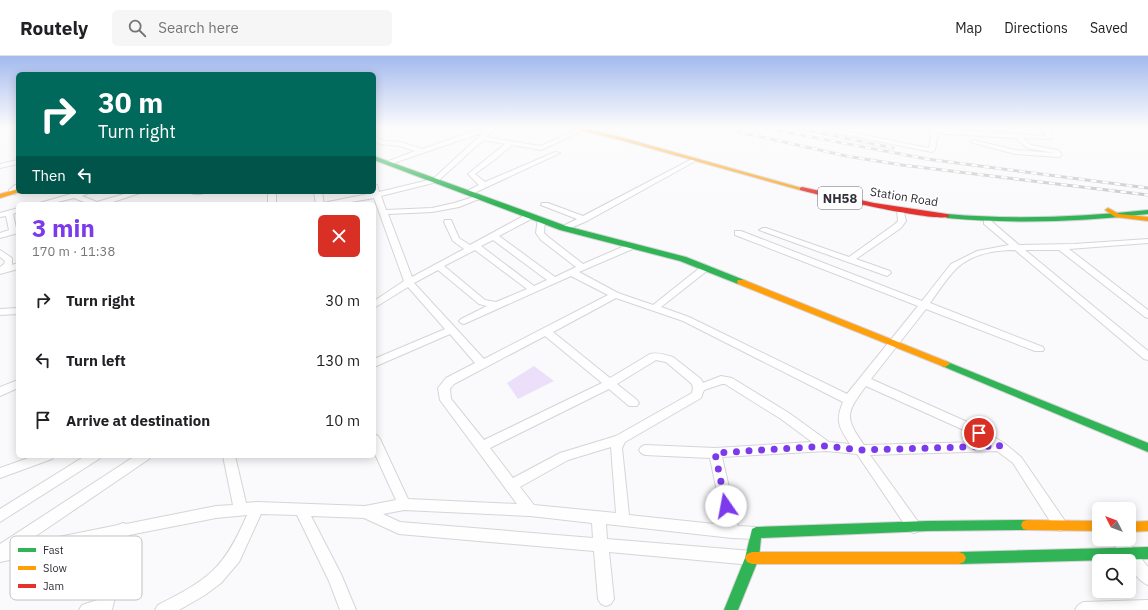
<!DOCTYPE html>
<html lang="en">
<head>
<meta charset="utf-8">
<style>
	:root { --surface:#fff; --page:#f6f6f6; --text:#202124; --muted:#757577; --line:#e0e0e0; --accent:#7c3aed }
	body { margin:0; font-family:"IBM Plex Sans",sans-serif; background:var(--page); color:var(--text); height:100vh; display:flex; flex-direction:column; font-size:15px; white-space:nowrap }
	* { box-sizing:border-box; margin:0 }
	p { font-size:13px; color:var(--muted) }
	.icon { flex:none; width:22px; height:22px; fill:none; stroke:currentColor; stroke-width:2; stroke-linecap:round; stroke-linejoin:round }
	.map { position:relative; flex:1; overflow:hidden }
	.panel { position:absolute; left:16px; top:146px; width:360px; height:256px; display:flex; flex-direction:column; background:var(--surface); border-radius:6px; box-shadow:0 2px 10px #0003 }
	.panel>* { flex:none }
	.guide { position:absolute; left:16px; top:16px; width:360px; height:122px; border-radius:6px; box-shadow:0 2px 10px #0003; background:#00695c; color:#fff; overflow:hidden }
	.needle { width:26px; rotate:312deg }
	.buttons { position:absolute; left:1092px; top:446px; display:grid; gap:8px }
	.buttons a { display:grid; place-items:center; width:44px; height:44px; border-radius:6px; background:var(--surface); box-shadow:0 2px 10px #0003; font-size:20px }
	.pin { position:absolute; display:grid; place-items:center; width:34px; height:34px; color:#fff; margin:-17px; border:2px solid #fff; border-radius:50%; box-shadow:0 1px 4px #0007 }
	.me { position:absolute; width:44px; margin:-22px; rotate:348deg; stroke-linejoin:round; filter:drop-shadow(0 0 3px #0008) }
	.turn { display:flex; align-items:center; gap:14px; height:84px; padding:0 16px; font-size:18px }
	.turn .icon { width:52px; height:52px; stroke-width:2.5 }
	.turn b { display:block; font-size:28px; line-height:34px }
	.then { display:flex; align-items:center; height:38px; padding:0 16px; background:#0003; gap:8px; font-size:15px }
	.round { display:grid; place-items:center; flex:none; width:42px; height:42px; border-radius:6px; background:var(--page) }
	.headline { display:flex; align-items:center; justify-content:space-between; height:68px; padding:0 16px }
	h1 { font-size:24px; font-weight:800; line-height:30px; color:var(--accent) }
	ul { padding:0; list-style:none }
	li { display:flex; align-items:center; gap:12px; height:60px; padding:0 16px }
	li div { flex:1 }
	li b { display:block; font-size:15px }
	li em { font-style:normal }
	header { display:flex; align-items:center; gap:24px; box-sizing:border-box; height:56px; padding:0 20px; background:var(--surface); border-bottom:1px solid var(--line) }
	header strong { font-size:19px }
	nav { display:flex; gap:22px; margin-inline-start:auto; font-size:14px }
	.search { width:280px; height:36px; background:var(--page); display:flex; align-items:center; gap:10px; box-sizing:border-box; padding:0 14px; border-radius:6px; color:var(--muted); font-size:15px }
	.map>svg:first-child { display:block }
	.green { fill:#ebdffa }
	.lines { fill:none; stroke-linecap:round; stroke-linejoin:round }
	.street-casing { stroke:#d6d4d8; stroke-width:2 }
	.fast-casing { stroke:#d6d4d8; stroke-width:2 }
	.slow-casing { stroke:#d6d4d8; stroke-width:2 }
	.jam-casing { stroke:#d6d4d8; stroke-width:2 }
	.street { fill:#fefefe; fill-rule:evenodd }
	.fast { fill:#30b455; fill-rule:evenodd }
	.slow { fill:#ff9f0a; fill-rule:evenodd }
	.jam { fill:#e5322d; fill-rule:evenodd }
	.rail-casing { stroke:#c5c5c6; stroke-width:3 }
	.rail { stroke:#fff; stroke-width:2; stroke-dasharray:6; stroke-linecap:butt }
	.route { stroke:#7c3aed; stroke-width:7; stroke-dasharray:0 12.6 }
	.labels { text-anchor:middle; stroke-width:3; stroke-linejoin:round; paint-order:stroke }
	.far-street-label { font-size:12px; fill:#312e36; stroke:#fff }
	.shield { fill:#fff; stroke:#6f6d72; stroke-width:1 }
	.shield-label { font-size:13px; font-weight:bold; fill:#312e36 }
	.key { fill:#fff; stroke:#c1c0c3; stroke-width:1 }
	.key-label { font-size:11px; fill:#312e36 }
</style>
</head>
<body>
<header>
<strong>Routely</strong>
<div class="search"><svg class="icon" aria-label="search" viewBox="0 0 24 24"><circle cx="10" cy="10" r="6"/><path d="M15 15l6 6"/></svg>Search here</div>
<nav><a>Map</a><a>Directions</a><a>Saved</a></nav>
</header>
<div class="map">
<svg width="1148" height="554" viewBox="0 0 1148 554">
	<rect width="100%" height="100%" fill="#faf9fb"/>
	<path class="green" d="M534,310l20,15 -36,18 -11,-16z"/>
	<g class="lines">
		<g class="street-casing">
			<g id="street">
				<path d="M0,71h9l-9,4z"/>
				<path d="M486,71h10l-10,10 54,9 39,-17 5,1 -43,20 -29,-5 -19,16 -18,13 10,8 70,-30 5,1 -88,41 -7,-2 14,-7 -11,-11 37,-30 -22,-4 -46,42 -56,14 5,14 46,-2 22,-5 26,-8 4,2 -25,10 -27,5 -44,2 24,63 52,-28 -11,-8 -9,-19 1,-2h6l8,18 11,7 57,-31h6v4l-34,18 56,41 21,-10 -35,-27 -5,-7 2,-15h3l4,2 -1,13 3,3 36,28 46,-20h6v4l-56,24 39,21 35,12 49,-39h6l1,2 -1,2 -47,37 28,10 158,77 71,-88 -183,-71v-4h6l181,70 29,-37 26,-13 32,-6 -25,-21v-4h6l29,25 55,-1 74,-5v4l-79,6 79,61v8l-3,-1 -86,-67h-34l123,101v9l-4,-1 -129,-109c-20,0 -44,4 -59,19 -10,10 -18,23 -26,34l113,44 1,2 -1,2h-8l-109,-42 -55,70 103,46 30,18 17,14 44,64 2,4 -2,4 -5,2 -5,-2 -42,-66 -16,-12 -127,4 49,68 2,4 -2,4 -5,2 -5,-2 -52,-77 -31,-3 -104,6 16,69 18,1 5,2 2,4 -2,4 -5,2 -24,-1 -126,-14 1,15 145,12 5,2 2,5 -2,5 -5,2 -143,-13 5,47 -3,5 -5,2 -5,-2 -3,-5 -4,-48 -195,-17 -35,-16 -53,-2 30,58 15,36h-16l-11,-29 -32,-66 -36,-1 -22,48 -18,21 -16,12 -26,15h-24l3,-5c51,-26 66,-36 89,-90l-31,3 -87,17 -17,75h-33l3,-5 18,-6 14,-61 -114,24v-18l135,-88h16l-2,3 -125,85 94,-19 5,-2 3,1 90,-18 17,-1 -10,-49h12l11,47 11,-1 108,4 31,-6 -22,-48v-18l4,2 2,3 28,60 109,5 -77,-104 -2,-12 8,-10 29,-15 -25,-29 -76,33v-8l71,-30 -37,-42 -34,21v-7l30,-20 -30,-83 -34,6h-16l4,-2 45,-9 1,-8h3l2,7 54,-13 51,-47 -96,33 -3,-2 1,-1 29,-11 -15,-5 -20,-2 -6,-4v-5l10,6 17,1 21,7zM493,184l54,40 -13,6 -53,-40zM475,194l52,39 -31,13 -11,-2 -41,-34zM438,214l41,34 8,2 -26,13 -2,2 2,2 3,1 107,-48 37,19 -124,64 -70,-76zM616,242l67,23 160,81c-8,19 -4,26 7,42l-21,-2 -40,-29 -57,-35 -11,-2 -18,7 -2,-4 -28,-22c-7,-2 -16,-5 -23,-3l-40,24 -57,-46zM545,280l57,47 -118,57 -33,-41 -1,-10 4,-5zM656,304l10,2 26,22 1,4 -1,5 -76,43 -56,17 -47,25 -23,-30 119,-59 20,17h8l2,-3 -2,-3 -20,-16zM722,328h3l56,35 31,23 -97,6 -70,-3 -4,2 -2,3 2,3 4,2 65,3 14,67 -95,-10 -7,-67 3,-6 76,-44 3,-8zM866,330l100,45 17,11 -119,3c-20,-28 -18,-32 2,-59zM611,391l5,66 -82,-8 -14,-18 48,-27zM404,454l126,6 62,7 1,15 -193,-16 -17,-8z"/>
				<path d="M808,71h15l106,21 3,-18 -10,-3 124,9v-2l-8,-7h7l7,6 -1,6 -28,-1 8,7 27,5 4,5 -3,2 -44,-3 -45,-12 3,-2 42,10 39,3 -27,-5 -11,-10 -68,-4 -10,-2 -3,18 -3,2z"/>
				<path d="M694,102l5,1 -112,62 -21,9h-3l-4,-2 18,-9 -36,-14 1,-2h6l35,13z"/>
				<path d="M18,104v4l-18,4v-4z"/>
				<path d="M15,129h3v6l-3,3h-6v-4z"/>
				<path d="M78,136h13l-9,4 15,6 34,-10h12l-36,12h-18l-15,-6 -25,6h-13z"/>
				<path d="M189,136h17c-4,3 -13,3 -17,0z"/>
				<rect x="268" y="136" width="8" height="12"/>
				<path d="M314,136h8l2,12h-8z"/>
				<path d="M18,152v4l-5,2 3,14h2v5l-18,5v-5l9,-3 -3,-14 -6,1v-4z"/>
				<path d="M897,152h6l3,13 -5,7 -45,31 34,12 1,2 -4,3 -128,-46 4,-2h3l83,29 46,-33 3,-3z"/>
				<path d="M0,194l12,8v7l6,-2v6l-18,5v-7l4,-3 1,-3 -5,-4z"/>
				<path d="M18,252v6l-18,1v-6z"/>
				<path d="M18,324v8l-18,8v-9z"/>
				<path d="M34,400h20l-2,3 -52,19v-10z"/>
				<path d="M85,400h16l-2,3 -99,63v-13z"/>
				<path d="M1110,483h16l22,28v18c-8,-3 -19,-16 -19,-24h-3z"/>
				<path d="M1148,544v10h-73l3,-5 5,-3z"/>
			</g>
		</g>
		<g class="fast-casing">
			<g id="fast">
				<path d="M374,100l192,70 120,31 58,23 1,2 -4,2h-3l-58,-23 -120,-31 -186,-70z"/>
				<path d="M1148,154v4c-67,8 -134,10 -201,4l-3,-2 3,-2c67,6 134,3 201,-4z"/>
				<path d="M945,305l203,82v9l-206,-86 -2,-2 2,-2z"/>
				<path d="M1027,464l4,1 2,4 -2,4 -4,1 -99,1 -167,7 -2,20 -21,52h-14l21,-52 7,-29 4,-2 172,-6z"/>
				<path d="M1148,491v12l-189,5 -5,-2 -2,-4 2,-4 5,-2z"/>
			</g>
		</g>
		<g class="slow-casing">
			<g id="slow">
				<path d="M567,71h11l42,10 185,52 -5,1 -183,-51z"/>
				<path d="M18,133v3h2l-20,6v-4z"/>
				<path d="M1108,152l11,6 29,3v4l-33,-4 -10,-7z"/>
				<path d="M738,224h6l204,82 2,2 -5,3 -3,-1 -204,-82 -1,-2z"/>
				<path d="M1027,464l72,1v10l-72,-1 -4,-1 -2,-4 2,-4z"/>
				<path d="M1148,465v10l-19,1v-10z"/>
				<path d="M752,496h207l5,2 2,4 -2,4 -5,2h-207l-5,-2 -2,-4 2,-4z"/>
			</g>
		</g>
		<g class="jam-casing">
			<path id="jam" d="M802,131l72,16 73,11 3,2c-10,8 -131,-21 -150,-26v-2z"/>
		</g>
		<use href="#street" class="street"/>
		<use href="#fast" class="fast"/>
		<use href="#slow" class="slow"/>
		<use href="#jam" class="jam"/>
		<g class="rail-casing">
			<g id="rail">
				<path d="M718,71l128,29 56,9 246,30"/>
				<path d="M759,71l168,32 221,29"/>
				<path d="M792,71l101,21"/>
			</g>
		</g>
		<use href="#rail" class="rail"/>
	</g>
	<linearGradient id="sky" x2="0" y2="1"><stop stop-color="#a3baee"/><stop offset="0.48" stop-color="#fdfcfd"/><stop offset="1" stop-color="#fdfcfd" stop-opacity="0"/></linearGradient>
	<rect width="1148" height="149" fill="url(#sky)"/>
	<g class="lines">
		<path class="route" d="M726,450l-11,-53 111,-7 35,4 139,-4 -21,-13"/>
	</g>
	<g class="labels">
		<g class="far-street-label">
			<text transform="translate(904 141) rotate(9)" y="4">Station Road</text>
		</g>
		<rect class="shield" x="818" y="131" width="44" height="22" rx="3"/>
		<g class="shield-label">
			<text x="840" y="147">NH58</text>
		</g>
	</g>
	<rect x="10" y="480" width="132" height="64" rx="6" class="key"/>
	<rect x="18" y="492" width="18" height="4" fill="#30b455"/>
	<rect x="18" y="510" width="18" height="4" fill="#ff9f0a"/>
	<rect x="18" y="528" width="18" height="4" fill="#e5322d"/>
	<g class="key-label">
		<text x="43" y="498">Fast</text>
		<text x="43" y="516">Slow</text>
		<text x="43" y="534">Jam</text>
	</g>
</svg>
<div class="buttons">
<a><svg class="needle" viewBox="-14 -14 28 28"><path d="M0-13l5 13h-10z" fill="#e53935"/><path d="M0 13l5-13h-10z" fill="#757577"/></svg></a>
<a><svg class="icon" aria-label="search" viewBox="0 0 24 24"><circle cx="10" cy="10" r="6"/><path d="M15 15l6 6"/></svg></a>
</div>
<div class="pin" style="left:979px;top:377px;background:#d93025"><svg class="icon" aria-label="arrive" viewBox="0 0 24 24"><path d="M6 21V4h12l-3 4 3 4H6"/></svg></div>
<svg class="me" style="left:726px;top:450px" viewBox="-20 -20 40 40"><circle r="19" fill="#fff"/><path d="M0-13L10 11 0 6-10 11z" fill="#7c3aed"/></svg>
<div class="guide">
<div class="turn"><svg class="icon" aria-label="right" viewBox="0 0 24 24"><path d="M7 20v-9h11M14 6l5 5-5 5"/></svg><div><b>30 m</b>Turn right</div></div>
<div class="then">Then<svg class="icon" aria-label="left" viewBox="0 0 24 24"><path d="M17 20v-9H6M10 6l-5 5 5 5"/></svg></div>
</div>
<section class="panel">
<div class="headline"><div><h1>3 min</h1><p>170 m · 11:38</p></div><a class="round" style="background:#d93025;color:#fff"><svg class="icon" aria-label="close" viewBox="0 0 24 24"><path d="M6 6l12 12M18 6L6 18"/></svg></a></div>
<ul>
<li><svg class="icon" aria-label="right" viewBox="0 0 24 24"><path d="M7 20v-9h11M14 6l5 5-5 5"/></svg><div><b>Turn right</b></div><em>30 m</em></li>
<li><svg class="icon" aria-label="left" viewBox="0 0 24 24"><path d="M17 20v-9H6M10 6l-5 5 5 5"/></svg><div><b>Turn left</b></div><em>130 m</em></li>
<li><svg class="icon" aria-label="arrive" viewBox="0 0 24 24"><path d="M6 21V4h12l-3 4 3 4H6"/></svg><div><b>Arrive at destination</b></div><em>10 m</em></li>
</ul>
</section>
</div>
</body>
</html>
